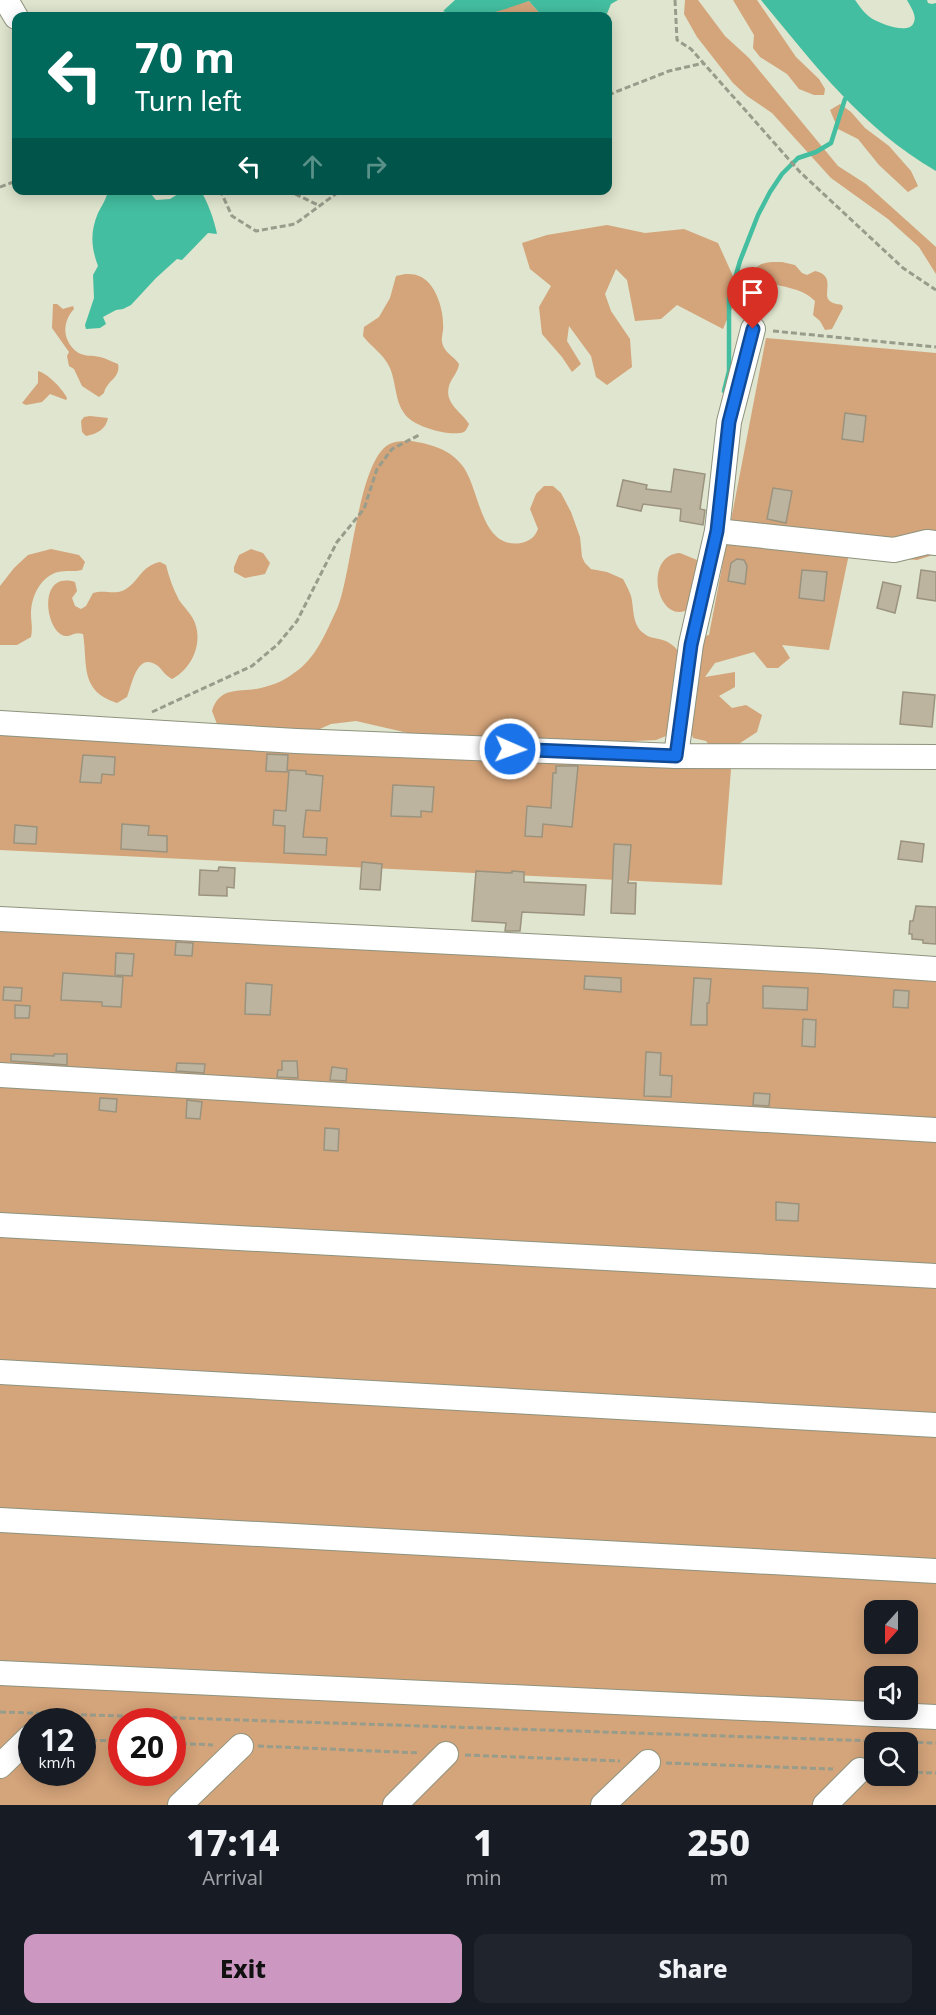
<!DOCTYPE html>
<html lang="en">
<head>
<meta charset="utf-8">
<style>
	:root { --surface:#171b24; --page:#20242c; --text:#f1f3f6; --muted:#9ea1a6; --accent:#cc98c2 }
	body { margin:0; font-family:"Noto Sans",sans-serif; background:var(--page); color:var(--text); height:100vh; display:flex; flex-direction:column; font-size:22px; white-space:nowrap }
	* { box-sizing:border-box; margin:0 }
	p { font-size:20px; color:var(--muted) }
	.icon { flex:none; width:33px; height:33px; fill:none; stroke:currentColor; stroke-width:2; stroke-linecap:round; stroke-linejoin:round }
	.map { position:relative; height:1805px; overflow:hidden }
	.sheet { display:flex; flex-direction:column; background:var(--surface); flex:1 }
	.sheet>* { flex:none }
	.guide { position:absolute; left:12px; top:12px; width:600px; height:183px; border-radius:12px; box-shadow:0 3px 15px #0003; background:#00695c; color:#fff; overflow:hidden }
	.needle { width:39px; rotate:201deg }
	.tools { position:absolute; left:864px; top:1600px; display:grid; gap:12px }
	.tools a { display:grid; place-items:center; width:54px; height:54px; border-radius:12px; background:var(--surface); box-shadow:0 3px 15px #0003; font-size:30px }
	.speed { position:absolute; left:18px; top:1708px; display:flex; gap:12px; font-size:30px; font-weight:700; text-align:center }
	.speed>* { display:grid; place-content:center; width:78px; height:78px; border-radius:50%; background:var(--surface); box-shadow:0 3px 15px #0003; line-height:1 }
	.speed small { font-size:15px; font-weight:400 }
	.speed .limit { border:9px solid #d22; background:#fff; color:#111 }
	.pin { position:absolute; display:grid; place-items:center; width:51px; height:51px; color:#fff; margin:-62px -26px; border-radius:50% 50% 50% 0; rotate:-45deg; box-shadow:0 0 6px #0007 }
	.pin .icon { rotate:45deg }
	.me { position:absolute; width:66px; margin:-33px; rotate:92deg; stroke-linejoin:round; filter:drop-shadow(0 0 4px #0008) }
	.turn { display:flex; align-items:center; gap:21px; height:126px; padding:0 24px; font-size:27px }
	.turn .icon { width:78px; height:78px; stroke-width:2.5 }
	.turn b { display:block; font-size:42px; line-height:51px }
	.lanes { display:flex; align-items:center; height:57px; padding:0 24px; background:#0003; justify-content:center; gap:30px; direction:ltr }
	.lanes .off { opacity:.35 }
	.eta { display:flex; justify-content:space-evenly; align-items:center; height:102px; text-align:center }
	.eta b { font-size:36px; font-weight:800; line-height:42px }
	.primary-button { display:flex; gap:12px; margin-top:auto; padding:12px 24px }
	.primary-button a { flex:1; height:69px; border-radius:12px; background:var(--accent); color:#111; font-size:24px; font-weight:800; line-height:69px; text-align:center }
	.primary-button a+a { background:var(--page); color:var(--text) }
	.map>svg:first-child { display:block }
	.green { fill:#d4a47a; fill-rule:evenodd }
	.water { fill:#44bea0 }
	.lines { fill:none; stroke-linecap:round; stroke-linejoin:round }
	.stream { stroke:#44bea0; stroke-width:4.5 }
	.building { fill:#bcb49e; stroke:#9b937e; stroke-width:1.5 }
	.minor-casing { stroke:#8e937e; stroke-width:26 }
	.path { stroke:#989c8b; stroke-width:3; stroke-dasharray:6 3; stroke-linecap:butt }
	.minor { stroke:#fff; stroke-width:24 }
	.route-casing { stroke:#114b97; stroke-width:15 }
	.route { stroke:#1a73e8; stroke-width:10 }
</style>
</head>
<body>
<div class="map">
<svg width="936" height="1805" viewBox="0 0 936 1805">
	<rect width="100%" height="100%" fill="#dfe5ce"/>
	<g class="green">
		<path d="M685,0h13l27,36 24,22 89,108 28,18 70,63v27l-17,-27 -31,-28 -57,-41 -59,-65 -25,-17 -14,-13 -36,-46 -13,-23z"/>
		<path d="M733,0h24l39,57 23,22 6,10 -1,6h-10l-15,-6 -12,-15 -27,-17 -7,-9 1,-13z"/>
		<path d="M529,1l13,15h-72z"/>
		<path d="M840,104l11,8 14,16 24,18 22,25 7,15 -10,6 -29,-27 -21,-26 -20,-10 -8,-19z"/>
		<path d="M607,225l38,8 39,-4 34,14 24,53 -11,14 -8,19 -46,-24 -16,14 -26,2 -8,-41 -11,-11 -11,25 6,17 19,28 2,28 -25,18 -11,-8 -5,-21 -22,-30 -2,15 14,23 -9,8 -10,-15 -20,-23 -3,-27 12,-21 -21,-17 -8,-26 25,-8z"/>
		<path d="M782,262l13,3 7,8 5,2 8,-4c20,4 9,20 13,28 2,4 9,5 14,6l1,3 -11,21 -7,1 -5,-9 -7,-6 2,-14c-17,-19 -52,-12 -62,-28 5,-12 17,-11 29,-11z"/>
		<path d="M405,274c4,0 10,0 14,2 16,6 24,32 24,48 1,6 -2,13 -1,18 2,11 12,14 17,22 -1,9 -8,14 -10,22 -5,18 13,26 20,38 -2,5 -4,9 -9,9 -16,2 -48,-7 -56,-20 -9,-12 -8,-31 -14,-45 -8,-16 -17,-19 -27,-32l1,-9 15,-10 11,-19 6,-22z"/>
		<path d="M53,304h4l6,5 10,-3 1,3c-12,13 -12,31 3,43 7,5 15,3 23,5 6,1 12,5 18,7 3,14 -11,16 -14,29l-5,4 -17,-11 -8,-17 -5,-3 -2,-10 2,-4 -17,-24z"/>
		<path d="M766,338l170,15v201l-19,6 -68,-6 -20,96 -47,-5 8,13 -12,10h-11l-13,-16 -39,11 -10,14 30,-5v15l-16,9 13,12 14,-3 16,10 -5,17 -29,19 -16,-3 -6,-7 -13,-3 -3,-10 5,-18 1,-24 9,-50 4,-1z"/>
		<path d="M38,371c10,3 24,17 29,27l-1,2 -16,-6 -8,8 -16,3 -4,-2 16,-20z"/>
		<path d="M90,416l18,2c-2,11 -11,16 -22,18l-4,-4 -1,-11 3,-4z"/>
		<path d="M411,441c18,3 37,7 50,23 19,21 18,86 60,79 9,-2 14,-6 17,-14l-8,-20 6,-15 8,-8h9l8,7 10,19 9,25 2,20 3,6 6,6 16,3 16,7c3,6 6,11 8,17 3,12 1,27 11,36 12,11 23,2 36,19l-7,78 -5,7 -10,4 -41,2 -172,-1 -87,-20 -25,3 -18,8 -85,-4 -11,-4 -5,-13c8,-26 28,-18 49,-23 12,-3 23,-7 33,-15 22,-14 32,-41 43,-64 15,-33 21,-155 55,-166 6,-2 13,-2 19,-2z"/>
		<path d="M51,549l28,6 6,7 -3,8c-8,2 -16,0 -24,2 -18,5 -27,25 -27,42 0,8 2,14 0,23l-14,8h-17v-59l14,-18 14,-13z"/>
		<path d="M251,549l12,4 7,10 -5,11 -20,4 -11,-6v-5l5,-12z"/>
		<path d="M680,553l17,7 4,6 -10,42c-33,22 -50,-53 -11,-55z"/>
		<path d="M160,562l6,3c3,12 7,24 13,35 5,7 13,15 16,23 8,22 -4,46 -23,56 -7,-4 -9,-8 -14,-13 -21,-16 -26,19 -31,31l-10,6c-38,-12 -29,-39 -34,-69 -9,-3 -12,3 -18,2 -20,-4 -28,-66 10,-54l2,9 -5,7 3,8 6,3 5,-3 7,-13c12,-4 21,3 33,-4 14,-9 15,-23 34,-27z"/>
		<path d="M0,732l731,37 -9,116 -722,-35z"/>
		<path d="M0,927l936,51v827h-936zM874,1611h34v33h-34zM874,1677h34v33h-34zM32,1722h50v51h-50zM122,1722h50v51h-50zM874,1743h34v33h-34z"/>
	</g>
	<g class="water">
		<path d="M455,0h163l-7,4 -5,12h-64l-13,-15c-27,9 -59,22 -86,10z"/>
		<path d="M761,0h94c5,7 9,13 16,18 8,5 39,18 43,4 3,-7 -4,-16 -7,-22h20l1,3 4,1 4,-1v168c-74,-43 -122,-107 -175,-171z"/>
		<path d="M108,191h46l-3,3 5,6 14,-1 13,-8h18c7,12 13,28 16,43l-9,-1 -26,27 -5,-1 -21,19 -25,27 -8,4 -7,1 -13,7 3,7 -6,4 -14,1 -1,-4 9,-27 -1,-23 5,-9c-7,-19 -8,-34 0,-53 4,-8 8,-13 10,-22z"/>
	</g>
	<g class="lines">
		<path class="stream" d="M724,391l5,-20v-72l11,-38 18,-46 12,-23 12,-18 16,-16 18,-6 15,-9 14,-44"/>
	</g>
	<g class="building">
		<path d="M845,413l21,3 -3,26 -21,-3z"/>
		<path d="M674,469l31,5 -5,35 5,1 -2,15 -23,-4 1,-12 -38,-5 -2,7 -24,-5 6,-26 24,5 -1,4 25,3z"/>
		<path d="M773,488l19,3 -6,32 -19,-4z"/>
		<path d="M737,559l7,1 3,6 -2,18 -17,-3 3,-18z"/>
		<path d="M802,570l25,2 -3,29 -25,-3z"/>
		<path d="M921,570l15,2v29l-19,-3z"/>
		<path d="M883,582l18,4 -6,27 -18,-5z"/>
		<path d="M903,692l32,3 -3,32 -32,-3z"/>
		<path d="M267,754l21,1 -1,17 -21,-1z"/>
		<path d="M83,755l32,2 -1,18 -12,-1 -1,9 -21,-1z"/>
		<path d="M556,766h22l-6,61 -29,-3 -1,13 -17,-1 2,-30 24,2 2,-35h3z"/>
		<path d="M289,770l17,1v3l17,2 -3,35 -14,-1 -3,27 24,1 -1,17 -42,-2 1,-27 -12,-1 1,-15 12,1z"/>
		<path d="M393,785l41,2 -2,25 -11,-1v6l-30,-1z"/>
		<path d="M122,824l27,2 -1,9 19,1v16l-46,-3z"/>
		<path d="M15,825l22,2 -1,17 -22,-1z"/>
		<path d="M901,841l23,3 -2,18 -24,-3z"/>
		<path d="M614,844l17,1 -3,38h8l-1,31 -24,-1z"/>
		<path d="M362,862l20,2 -2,26 -20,-1z"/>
		<path d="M219,867l16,1 -1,20 -7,-1v9l-28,-1 1,-25 18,1z"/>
		<path d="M476,871l36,2v-2l12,1v10l62,3 -2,30 -62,-3 -2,19h-15l1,-8 -34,-2z"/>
		<path d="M916,906l20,1v37l-13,-1v-3l-11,-1v-5h-3l1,-13h3z"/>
		<path d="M176,942l17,1 -1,13 -17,-1z"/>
		<path d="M116,953l18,1 -2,22 -17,-1z"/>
		<path d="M63,973l60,4 -2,30 -19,-1v-4l-41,-2z"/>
		<path d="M585,976l36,2v14l-37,-3z"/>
		<path d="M694,978l17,1 -2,24h-2v22h-16z"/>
		<path d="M246,983l26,2 -2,30 -25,-1z"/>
		<path d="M763,986l45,2 -1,22 -44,-2z"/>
		<path d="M4,987l18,1 -1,13 -18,-1z"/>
		<path d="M894,990l15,1 -1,17 -15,-1z"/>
		<path d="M15,1005l15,1 -1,12h-14z"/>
		<path d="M803,1019l13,1 -1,27 -13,-1z"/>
		<path d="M646,1052l15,1 -1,22 12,1 -1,21 -27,-1z"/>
		<path d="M11,1054l43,2v-2h13v11l-56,-4z"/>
		<path d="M282,1061h15l1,17 -21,-1 1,-7h4z"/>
		<path d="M177,1063l28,1 -1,9 -28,-2z"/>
		<path d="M332,1067l15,2 -1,12 -16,-1z"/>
		<path d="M754,1093l16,1 -1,12 -16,-1z"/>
		<path d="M100,1098l17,1 -1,13 -17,-2z"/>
		<path d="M187,1100l15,2 -2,17 -14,-1z"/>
		<path d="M325,1128l14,1 -1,22 -14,-1z"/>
		<path d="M776,1202l23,2 -1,17 -22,-1z"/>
	</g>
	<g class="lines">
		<g class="minor-casing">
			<g id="minor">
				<path d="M6,0l10,17"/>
				<path d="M717,531l177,19 33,-8 9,1"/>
				<path d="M0,723l296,18 380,15 260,1"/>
				<path d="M676,756l15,-112 26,-113 12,-109 24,-93"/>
				<path d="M0,919l821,42 115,8"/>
				<path d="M0,1075l936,55"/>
				<path d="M0,1225l936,51"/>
				<path d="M0,1372l936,53"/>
				<path d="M0,1520l936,51"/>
				<path d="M0,1673l936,44"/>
				<path d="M0,1766l30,-29"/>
				<path d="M180,1805l61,-59"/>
				<path d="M395,1805l51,-51"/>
				<path d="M603,1805l45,-43"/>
				<path d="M825,1805l35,-35"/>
			</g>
		</g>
		<g class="path">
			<path d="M675,0l2,40 14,9 109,123 103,96 33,22"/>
			<path d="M608,95l61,-24 35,-8"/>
			<path d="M0,187l16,-6"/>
			<path d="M220,190l12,26 24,15 39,-7 46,-34"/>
			<path d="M287,190l33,16"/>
			<path d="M773,331l163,16"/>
			<path d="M152,712l100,-46 26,-22 19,-23 40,-79 27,-33 13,-40 15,-20 29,-15"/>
			<path d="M0,1712l936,31"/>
			<path d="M82,1740l40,1"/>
			<path d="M172,1743l41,2"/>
			<path d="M258,1746l162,7"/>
			<path d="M465,1755l155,6"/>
			<path d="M666,1763l167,6"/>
			<path d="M908,1772l28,1"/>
		</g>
		<use href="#minor" class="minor"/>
	</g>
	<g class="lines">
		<g class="route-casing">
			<path id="route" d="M510,749l166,7 15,-111 26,-114 12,-109 24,-93"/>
		</g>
		<use href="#route" class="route"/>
	</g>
</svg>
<div class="tools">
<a><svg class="needle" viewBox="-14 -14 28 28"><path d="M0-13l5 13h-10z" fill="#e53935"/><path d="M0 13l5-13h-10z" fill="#9ea1a6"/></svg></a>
<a><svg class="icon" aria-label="sound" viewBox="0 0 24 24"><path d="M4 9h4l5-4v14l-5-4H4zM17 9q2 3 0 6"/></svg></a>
<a><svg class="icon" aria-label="search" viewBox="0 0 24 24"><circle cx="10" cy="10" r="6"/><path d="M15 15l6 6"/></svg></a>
</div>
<div class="speed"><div>12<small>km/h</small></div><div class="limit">20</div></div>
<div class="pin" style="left:753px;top:329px;background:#d93025"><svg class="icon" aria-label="arrive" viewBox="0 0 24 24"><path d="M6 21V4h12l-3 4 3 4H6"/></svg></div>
<svg class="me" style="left:510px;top:749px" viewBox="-20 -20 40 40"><circle r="17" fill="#1a73e8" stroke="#fff" stroke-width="3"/><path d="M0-11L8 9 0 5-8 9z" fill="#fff"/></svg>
<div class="guide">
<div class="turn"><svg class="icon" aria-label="left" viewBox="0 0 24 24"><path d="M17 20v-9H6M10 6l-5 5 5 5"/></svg><div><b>70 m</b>Turn left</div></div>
<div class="lanes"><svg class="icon" aria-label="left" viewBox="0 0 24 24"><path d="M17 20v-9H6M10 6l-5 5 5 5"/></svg><svg class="icon off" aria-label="ahead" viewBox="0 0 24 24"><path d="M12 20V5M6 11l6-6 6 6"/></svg><svg class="icon off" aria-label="right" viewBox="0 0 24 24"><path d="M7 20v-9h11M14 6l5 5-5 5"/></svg></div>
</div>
</div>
<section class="sheet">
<div class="eta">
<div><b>17:14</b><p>Arrival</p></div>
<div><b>1</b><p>min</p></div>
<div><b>250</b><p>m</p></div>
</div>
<div class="primary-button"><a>Exit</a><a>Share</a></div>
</section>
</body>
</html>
